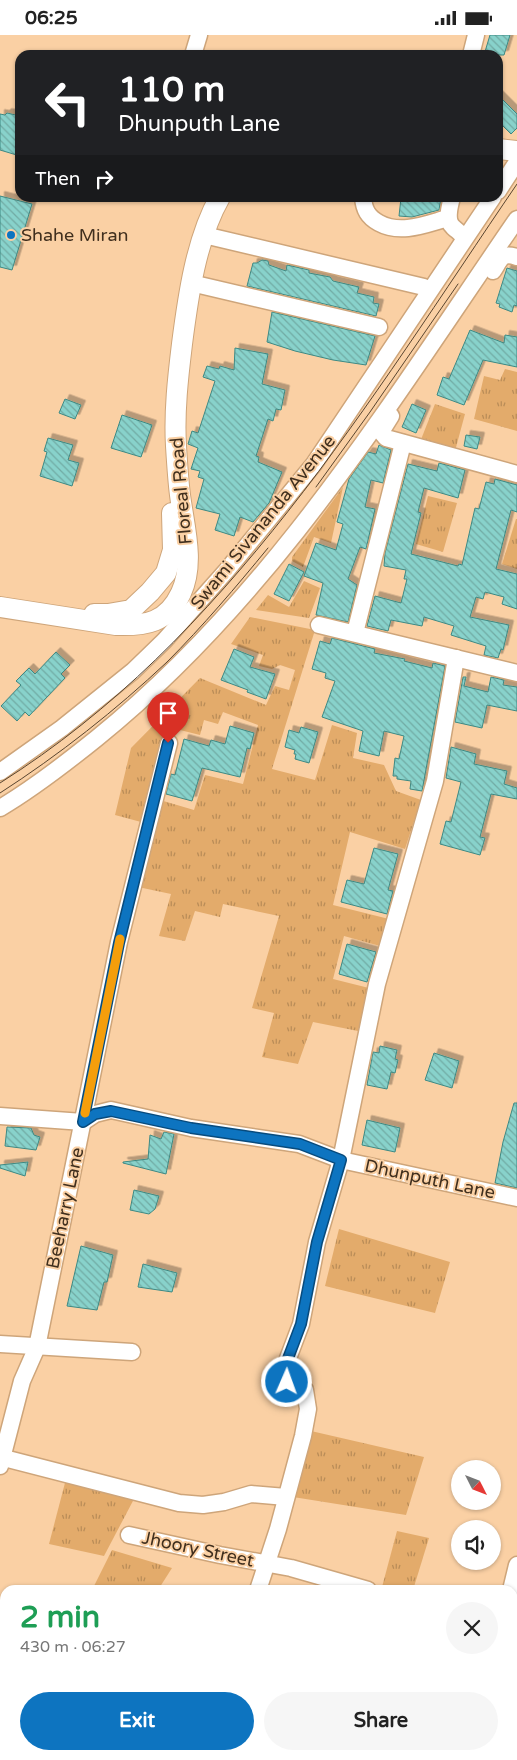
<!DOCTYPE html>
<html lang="en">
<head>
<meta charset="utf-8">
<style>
	:root { --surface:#fff; --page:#f6f6f6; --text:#222; --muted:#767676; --accent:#0d74c0 }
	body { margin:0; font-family:"Varela Round",sans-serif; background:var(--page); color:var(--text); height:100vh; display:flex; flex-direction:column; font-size:19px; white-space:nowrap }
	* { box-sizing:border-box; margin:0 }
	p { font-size:16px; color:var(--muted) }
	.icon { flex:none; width:28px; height:28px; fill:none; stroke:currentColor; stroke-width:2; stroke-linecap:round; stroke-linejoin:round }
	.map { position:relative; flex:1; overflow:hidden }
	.sheet { position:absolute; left:0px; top:1550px; width:518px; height:175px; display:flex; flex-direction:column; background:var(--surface); border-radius:15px 15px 0 0; box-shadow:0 1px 4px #0004 }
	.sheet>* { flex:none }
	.guide { position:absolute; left:15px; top:15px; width:488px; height:152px; border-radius:15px; box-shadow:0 1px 4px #0004; background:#202124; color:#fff; overflow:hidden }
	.needle { width:32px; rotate:132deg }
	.buttons { position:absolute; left:451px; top:1425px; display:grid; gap:10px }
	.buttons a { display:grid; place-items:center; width:50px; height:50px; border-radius:50%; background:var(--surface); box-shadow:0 1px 4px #0004; font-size:25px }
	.pin { position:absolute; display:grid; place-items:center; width:42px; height:42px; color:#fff; margin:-51px -21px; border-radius:50% 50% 50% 0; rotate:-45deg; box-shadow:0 0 5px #0007 }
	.pin .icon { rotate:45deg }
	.me { position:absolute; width:55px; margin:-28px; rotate:2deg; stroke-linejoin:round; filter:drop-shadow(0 0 4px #0008) }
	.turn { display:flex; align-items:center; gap:18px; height:105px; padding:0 20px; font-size:22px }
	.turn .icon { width:65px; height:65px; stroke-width:2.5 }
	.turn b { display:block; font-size:35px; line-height:42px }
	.then { display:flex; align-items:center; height:48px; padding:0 20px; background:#0003; gap:10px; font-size:19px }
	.round { display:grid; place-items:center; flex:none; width:52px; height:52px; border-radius:26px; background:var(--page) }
	.headline { display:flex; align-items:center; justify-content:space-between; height:85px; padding:0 20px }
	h1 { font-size:30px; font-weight:700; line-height:38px; color:#1e9e55 }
	.cta { display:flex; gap:10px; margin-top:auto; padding:10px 20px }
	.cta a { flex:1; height:58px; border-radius:30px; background:var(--accent); color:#fff; font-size:20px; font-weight:700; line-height:58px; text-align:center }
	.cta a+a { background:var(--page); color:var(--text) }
	.status { display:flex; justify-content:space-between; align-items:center; height:35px; padding:0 25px; background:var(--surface); direction:ltr }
	.status svg { height:14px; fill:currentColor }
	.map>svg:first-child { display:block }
	.grass { fill:url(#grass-tufts) }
	.forest { fill:url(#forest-crowns) }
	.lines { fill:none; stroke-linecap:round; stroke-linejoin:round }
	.stream { stroke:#56a1e6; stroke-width:4 }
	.building { fill:url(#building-back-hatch); stroke:#3e8983; filter:url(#shadow) }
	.minor-casing { stroke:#cea57a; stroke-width:19 }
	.major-casing { stroke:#cea57a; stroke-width:22 }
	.minor { stroke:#fff; stroke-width:16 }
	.major { stroke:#fff; stroke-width:20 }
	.tram { stroke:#594530; stroke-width:1 }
	.route-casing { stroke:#084b7d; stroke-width:12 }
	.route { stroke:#0d74c0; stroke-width:9 }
	.slow { stroke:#f59e0b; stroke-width:9 }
	.poi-dot { fill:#0d74c0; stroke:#fad0a4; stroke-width:2 }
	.labels { text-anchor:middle; stroke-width:4; stroke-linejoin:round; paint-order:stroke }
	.poi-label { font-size:18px; fill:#402f1e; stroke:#fad0a4; text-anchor:start }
	.street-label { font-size:18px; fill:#402f1e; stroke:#fad0a4 }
</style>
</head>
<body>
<div class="status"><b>06:25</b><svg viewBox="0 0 49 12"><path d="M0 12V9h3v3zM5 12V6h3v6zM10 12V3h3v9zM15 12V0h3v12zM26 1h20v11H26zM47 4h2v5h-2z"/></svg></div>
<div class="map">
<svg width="517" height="1725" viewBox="0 0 517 1725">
	<defs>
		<pattern id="grass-tufts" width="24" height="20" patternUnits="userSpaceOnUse" patternTransform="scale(1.25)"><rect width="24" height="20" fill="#e3ab6b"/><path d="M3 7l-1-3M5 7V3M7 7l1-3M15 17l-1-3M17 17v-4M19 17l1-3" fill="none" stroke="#b98c57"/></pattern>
		<pattern id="forest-crowns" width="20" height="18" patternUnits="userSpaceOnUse" patternTransform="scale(1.25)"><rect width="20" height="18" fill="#e3ab6b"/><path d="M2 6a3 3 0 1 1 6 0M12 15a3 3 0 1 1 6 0" fill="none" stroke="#b98c57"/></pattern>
		<pattern id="building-back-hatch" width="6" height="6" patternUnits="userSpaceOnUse" patternTransform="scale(1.25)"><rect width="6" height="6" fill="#88d2cb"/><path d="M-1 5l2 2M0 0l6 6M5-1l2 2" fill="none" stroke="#71aba4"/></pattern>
		<filter id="shadow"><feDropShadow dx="4.5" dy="-4.5" stdDeviation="0" flood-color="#0004"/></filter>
	</defs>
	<rect width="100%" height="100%" fill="#fad0a4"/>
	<g class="grass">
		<path d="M505,334l12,3v59l-43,-12 10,-43 16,4z"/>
		<path d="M435,369l30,10 -10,37 -35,-9z"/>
		<path d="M343,452l-12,56 -17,-6 -11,30 -11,-6v-4z"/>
		<path d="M428,461l29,7 -14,49 -27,-8z"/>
		<path d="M516,484h1v50l-15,-5z"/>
		<path d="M304,546l16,7 -11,30 -53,-8 12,-15 21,12z"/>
		<path d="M250,582l65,13 -43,139 43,11 17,-55 25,8 -4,25 31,7 12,26 25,9 -16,49 -55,-17 -17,73 56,14 -9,27 -36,-10 -11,43 36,9 -11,43 -45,-9 -15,42 -36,-7 12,-44 -22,-5 27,-92 -56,-12 -3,13 -25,-6 -10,30 -26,-5 12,-42 -33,-7 22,-87 34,10 11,-35 38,9 15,-59 -35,-13 -5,12 -14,-4 -4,15 -20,-5 -16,10 -23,82 -26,-7 16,-67 69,-70 66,27 9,-19 14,4 6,-20 -15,-5 -8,4 -13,-3 4,-11 -32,-11z"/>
		<path d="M339,1194l111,33 -15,51 -110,-27z"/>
		<path d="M311,1396l113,26 -18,58 -113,-18z"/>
		<path d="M66,1444l68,20 -30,57 -55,-12z"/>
		<path d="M397,1496l32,7 -16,52h-20l-11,-3z"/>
		<path d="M112,1515l60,18 -14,22h-66z"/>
	</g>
	<path class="forest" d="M513,1683l4,2v40h-346l-2,-2 -21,2h-148v-27l5,-1v23h507z"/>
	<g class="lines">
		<g class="stream">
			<path d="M251,1720l23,5"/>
			<path d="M80,1725l13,-5"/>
		</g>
	</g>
	<g class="building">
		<path d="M490,0h20l-6,20h-20z"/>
		<path d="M498,60l19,19v14l-6,6 -13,-13z"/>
		<path d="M7,78l13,3v40l-20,-6v-36l5,1z"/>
		<path d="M0,161l32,8 -20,66 -12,-3z"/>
		<path d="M425,162h16l-2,13 -27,7 -13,-1 2,-18 23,3z"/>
		<path d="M262,225l6,1 1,4 17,6 1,-6 22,5v3l21,4 3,4 26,6 -2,6 17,4 -1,6 6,1 -3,12 -129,-30 6,-23h4z"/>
		<path d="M507,233l10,3v35l-3,-1 -2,7 -13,-5 1,-3 -4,-1z"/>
		<path d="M272,277l103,24 -9,29 -33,-5 -38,-9 -28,-9z"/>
		<path d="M470,295l34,13 1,-8 12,2v30l-34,-7 -19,45 -27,-10 6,-18 6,2z"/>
		<path d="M235,313l33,6 -6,30 23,6 -4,20 -5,-1 -3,12 -5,-2 -12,37 3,1 -1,5 24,10 -13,31 -16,19 -13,-5 -6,19 -19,-6 5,-16 -24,-6 8,-29 -6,-2 2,-6 -9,-2 7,-21 -10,-4 4,-13 6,2 17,-52 -12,-4 4,-11 12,3 1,-3 14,4z"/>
		<path d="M65,364l16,6 -6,14 -16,-6z"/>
		<path d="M412,369l14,6 -10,23 -14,-6z"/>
		<path d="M122,380l30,10 -11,32 -30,-9z"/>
		<path d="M466,400l14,2 -3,12 -13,-3z"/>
		<path d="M48,403l25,7 -5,15 11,3 -7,23 -32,-10 7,-24 -3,-1z"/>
		<path d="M379,410l12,5 -8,33 -12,-3 -6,27 10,2 -9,40 -6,-2 -12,32 9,6 -9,37 -32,-7 7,-32 -19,-7 12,-33 20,7 7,-26 -6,-2 12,-43 19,-27 8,2z"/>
		<path d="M439,428l26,7 -7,28 -34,-10 -6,24 3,1 -10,41 47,12 1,-2 3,1 13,-57 4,1 7,-27 8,2 1,-5 22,6v27l-6,-2 -15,59 21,5v35l-15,-5 2,-7 -19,-5 -2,7 -7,-2 -6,20 39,8 -6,25 -2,-1 -3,9 -14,-3 2,-9 -35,-11 3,-9 -30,-9 -2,9 -31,-6 -3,11 -21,-5 8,-30 26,7 6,-24h-3l2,-9 -22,-4 1,-13 23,-89 29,7z"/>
		<path d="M289,529l15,8 -15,29 -15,-7z"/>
		<path d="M332,603l43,11 -1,4 31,6 -1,2 28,7 1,-5 12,3 -23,125 -12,-2 1,-8 -14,-2v-3h-4l2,-18 4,1 5,-23 -20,-5 -5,25 -20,-5 4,-20 -41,-14 13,-36 -10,-3 1,-5 -14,-4 8,-28 10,3z"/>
		<path d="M234,614l20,8 -4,10 25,7 -9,25 -19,-7 1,-2 -27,-10z"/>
		<path d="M56,617l14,13 -9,9 4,4 -36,38 -4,-4 -8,9 -16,-15 20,-21 -5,-4 13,-13 6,6z"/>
		<path d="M463,642h3l-2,9 24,6 3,-15 13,3 -1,5 14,2v24l-30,-6 -5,23 -27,-6z"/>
		<path d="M230,691l24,7 -4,16 -3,-1 -7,29 -38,-9 -10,33 -26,-7 5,-20 4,1 9,-36 25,7 2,-6 14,4z"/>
		<path d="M301,692l17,5 -9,31 -14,-4 1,-5h-2l1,-4 -10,-3 4,-17 10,3z"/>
		<path d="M451,712l25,7 -2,10 33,7 -3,13 13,4v11l-26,-5 -11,43 5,1 -5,17 -40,-11 6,-23 5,1 10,-40 -15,-4z"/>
		<path d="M374,813l24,6 -10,36 5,1 -6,23 -46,-12 6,-22 17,4z"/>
		<path d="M347,909l29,8 -9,30 -28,-8z"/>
		<path d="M380,1011l17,4 -2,9 3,1 -3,13 -4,-1 -4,17 -20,-4 6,-33 6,1z"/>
		<path d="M434,1018l25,8 -7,27 -27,-8z"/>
		<path d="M514,1068h3v85l-22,-5 8,-41z"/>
		<path d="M367,1085l33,8 -5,24 -33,-7z"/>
		<path d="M7,1092l24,1 3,7 6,2 -4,13 -31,-4z"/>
		<path d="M164,1097l10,2 -8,40 -43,-11v-1l25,-3 2,-24 11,4z"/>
		<path d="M28,1127l-3,14 -25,-8v-3z"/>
		<path d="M134,1155l25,6 -4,13 -6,5 -19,-4z"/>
		<path d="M81,1211l32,9 -6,27h-3l-7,28 -30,-4z"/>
		<path d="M143,1229l34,9 -5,19 -34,-5z"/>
	</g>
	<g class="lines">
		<g class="minor-casing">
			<g id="minor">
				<path d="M193,20l6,-20"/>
				<path d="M471,20l5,-20"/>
				<path d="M498,156l19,-29"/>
				<path d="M363,162c1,13 5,20 16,26 22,12 47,1 69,-5"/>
				<path d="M452,162c-2,9 -7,23 1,30 5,5 8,5 11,12"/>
				<path d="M204,200l220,52"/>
				<path d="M493,236c8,-12 8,-19 24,-14"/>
				<path d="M191,248l188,44"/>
				<path d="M391,381l-10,16 5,6 131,36"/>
				<path d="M319,590l198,48"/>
				<path d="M355,598l48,-190"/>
				<path d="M0,737l62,-44 71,-57 31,-30 63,-71 87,-106 179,-267"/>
				<path d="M0,773c34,-20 66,-45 97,-70 175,-141 294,-336 420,-519"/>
				<path d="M0,1081l83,6 12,-8 16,-4 80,18 108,16 42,16 176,38"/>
				<path d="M0,1309l132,8"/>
				<path d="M0,1422l179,46 24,2 21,-3 27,-8 35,3"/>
				<path d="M0,1431l22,-85 15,-34 82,-405 50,-199"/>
				<path d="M129,1500l91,20 71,13 77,22"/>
				<path d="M258,1555l20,-61 25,-93 5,-27 -3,-19 -18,-8 -3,-13 17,-45 16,-82 24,-82 36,-176 58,-203 21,-123"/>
				<path d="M511,1555l6,-25"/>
				<path d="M512,1595l5,1"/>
				<path d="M150,1725l1,-1"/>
				<path d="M225,1725l1,-5"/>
			</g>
		</g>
		<g class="major-casing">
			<g id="major">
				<path d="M498,114l19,2"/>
				<path d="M0,572l116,18c30,1 51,-2 65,-32 14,-30 3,-67 -1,-98 -2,-16 -3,-33 -4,-49 -2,-34 2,-69 6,-102 6,-47 14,-105 38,-147"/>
				<path d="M94,579h14l23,-4 19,-18 16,-19 7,-23 -1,-37"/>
			</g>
		</g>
		<use href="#minor" class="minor"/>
		<use href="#major" class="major"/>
		<g class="tram">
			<path d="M316,452l54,-75 88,-128"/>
			<path d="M0,748c227,-143 369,-382 517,-599"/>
			<path d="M0,758c59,-38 116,-83 167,-131 36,-36 69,-75 101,-114"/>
		</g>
	</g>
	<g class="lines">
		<g class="route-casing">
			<path id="route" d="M168,708l-49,200 -36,179 12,-8 16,-3 80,17 109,16 41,16 -24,82 -16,82 -17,45 3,13"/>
		</g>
		<use href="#route" class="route"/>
		<path class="slow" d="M85,1078l35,-174"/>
	</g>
	<circle class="poi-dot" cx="11" cy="200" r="5"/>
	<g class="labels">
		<g class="poi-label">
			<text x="21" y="206">Shahe Miran</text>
		</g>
		<g class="street-label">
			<text transform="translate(181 456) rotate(-95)" y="6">Floreal Road</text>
			<text transform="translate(263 487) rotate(-51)" y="6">Swami Sivananda Avenue</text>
			<text transform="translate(430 1144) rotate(12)" y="6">Dhunputh Lane</text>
			<text transform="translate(65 1173) rotate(-78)" y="6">Beeharry Lane</text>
			<text transform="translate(198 1514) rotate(12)" y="6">Jhoory Street</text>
		</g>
	</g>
</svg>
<div class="buttons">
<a><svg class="needle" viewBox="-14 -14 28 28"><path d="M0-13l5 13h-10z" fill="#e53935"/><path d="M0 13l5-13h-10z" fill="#767676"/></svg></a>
<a><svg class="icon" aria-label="sound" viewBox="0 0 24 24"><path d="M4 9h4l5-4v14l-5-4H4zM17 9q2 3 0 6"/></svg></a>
</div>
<div class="pin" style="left:168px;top:708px;background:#d93025"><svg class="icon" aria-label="arrive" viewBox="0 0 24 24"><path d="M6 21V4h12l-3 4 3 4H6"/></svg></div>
<svg class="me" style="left:287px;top:1347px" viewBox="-20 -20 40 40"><circle r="17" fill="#0d74c0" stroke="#fff" stroke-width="3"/><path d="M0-11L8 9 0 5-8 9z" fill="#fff"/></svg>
<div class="guide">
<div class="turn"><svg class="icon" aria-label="left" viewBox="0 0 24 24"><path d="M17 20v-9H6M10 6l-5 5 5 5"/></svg><div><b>110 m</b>Dhunputh Lane</div></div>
<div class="then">Then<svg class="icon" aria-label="right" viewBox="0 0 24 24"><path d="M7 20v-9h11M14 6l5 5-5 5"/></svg></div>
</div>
<section class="sheet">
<div class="headline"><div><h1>2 min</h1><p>430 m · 06:27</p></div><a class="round"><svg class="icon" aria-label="close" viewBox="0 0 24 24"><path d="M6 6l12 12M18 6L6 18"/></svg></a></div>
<div class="cta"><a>Exit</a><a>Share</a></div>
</section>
</div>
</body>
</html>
